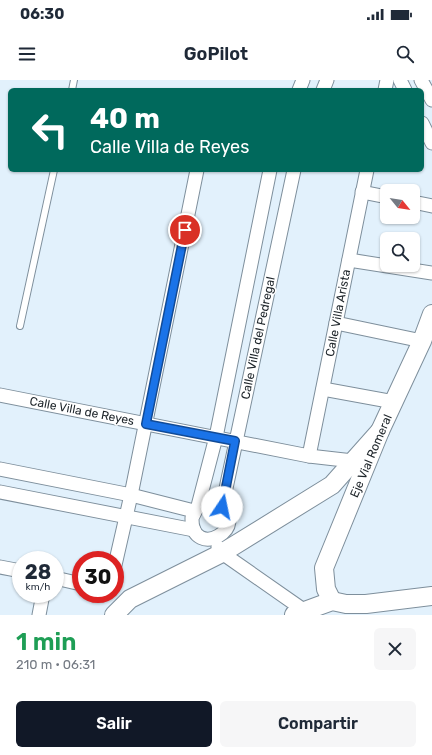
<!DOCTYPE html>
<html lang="es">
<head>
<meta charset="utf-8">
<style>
	:root { --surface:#fff; --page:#f6f6f7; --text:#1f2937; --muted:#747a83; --accent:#111827 }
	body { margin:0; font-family:Rubik,sans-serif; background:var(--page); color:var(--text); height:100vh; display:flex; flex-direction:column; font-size:15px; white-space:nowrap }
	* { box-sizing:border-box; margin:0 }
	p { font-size:13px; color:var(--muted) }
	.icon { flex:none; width:22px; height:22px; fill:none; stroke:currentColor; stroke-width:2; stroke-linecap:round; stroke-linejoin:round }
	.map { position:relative; height:535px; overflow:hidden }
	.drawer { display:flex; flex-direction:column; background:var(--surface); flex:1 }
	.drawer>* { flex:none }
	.hud { position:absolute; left:8px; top:8px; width:416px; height:84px; border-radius:6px; box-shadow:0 1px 3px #0004; background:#00695c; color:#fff; overflow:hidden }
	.needle { width:26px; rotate:120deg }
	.controls { position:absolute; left:380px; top:104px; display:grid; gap:8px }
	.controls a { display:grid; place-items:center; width:40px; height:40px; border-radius:6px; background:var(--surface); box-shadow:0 1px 3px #0004; font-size:20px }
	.speed { position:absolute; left:12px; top:471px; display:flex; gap:8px; font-size:20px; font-weight:700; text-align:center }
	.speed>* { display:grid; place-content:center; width:52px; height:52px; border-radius:50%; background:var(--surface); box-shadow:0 1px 3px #0004; line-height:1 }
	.speed small { font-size:10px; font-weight:400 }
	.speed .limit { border:6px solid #d22; background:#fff; color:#111 }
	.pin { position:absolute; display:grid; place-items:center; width:34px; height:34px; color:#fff; margin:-17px; border:2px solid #fff; border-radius:50%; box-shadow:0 1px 4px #0007 }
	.me { position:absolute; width:44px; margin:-22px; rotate:11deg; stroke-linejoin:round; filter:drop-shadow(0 0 3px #0008) }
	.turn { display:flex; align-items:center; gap:14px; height:84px; padding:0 16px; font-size:18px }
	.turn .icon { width:52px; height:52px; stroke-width:2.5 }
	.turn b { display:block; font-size:28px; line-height:34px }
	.round { display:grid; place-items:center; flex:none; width:42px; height:42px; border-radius:6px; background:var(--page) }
	.summary { display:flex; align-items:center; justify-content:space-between; height:68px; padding:0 16px }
	h1 { font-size:24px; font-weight:600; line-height:30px; color:#1e9e55 }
	.primary-button { display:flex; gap:8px; margin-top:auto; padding:8px 16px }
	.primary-button a { flex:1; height:46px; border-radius:6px; background:var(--accent); color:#fff; font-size:16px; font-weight:600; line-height:46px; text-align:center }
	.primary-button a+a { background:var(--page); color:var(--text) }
	.status { display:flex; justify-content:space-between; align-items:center; height:28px; padding:0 20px; background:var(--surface); direction:ltr }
	.status svg { height:11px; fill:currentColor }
	header { display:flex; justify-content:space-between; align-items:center; height:52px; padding:0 16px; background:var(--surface); font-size:18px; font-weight:600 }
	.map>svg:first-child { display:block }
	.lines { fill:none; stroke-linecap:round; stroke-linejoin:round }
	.lane-casing { stroke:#7e8f9c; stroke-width:8 }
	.street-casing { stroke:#7e8f9c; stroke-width:15 }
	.secondary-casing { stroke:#7e8f9c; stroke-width:20 }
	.lane { stroke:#fff; stroke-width:6 }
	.street { stroke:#fff; stroke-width:13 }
	.secondary { stroke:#fff; stroke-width:18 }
	.route-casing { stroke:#114b97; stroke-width:10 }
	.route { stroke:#1a73e8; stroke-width:7 }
	.labels { text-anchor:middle; stroke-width:3; stroke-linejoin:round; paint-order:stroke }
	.street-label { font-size:12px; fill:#20272c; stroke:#fff }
</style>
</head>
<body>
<div class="status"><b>06:30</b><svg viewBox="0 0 49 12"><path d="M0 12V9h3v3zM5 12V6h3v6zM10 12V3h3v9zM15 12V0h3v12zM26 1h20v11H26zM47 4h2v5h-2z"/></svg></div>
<header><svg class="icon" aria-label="menu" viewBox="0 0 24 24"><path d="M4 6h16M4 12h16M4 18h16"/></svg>GoPilot<svg class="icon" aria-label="search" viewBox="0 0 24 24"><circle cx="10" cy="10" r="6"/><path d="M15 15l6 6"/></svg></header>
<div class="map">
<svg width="432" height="535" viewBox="0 0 432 535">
	<rect width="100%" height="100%" fill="#e2f1fc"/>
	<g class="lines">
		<g class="lane-casing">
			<g id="lane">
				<path d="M72,10l2,-10"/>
				<path d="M20,246l34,-156"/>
			</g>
		</g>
		<g class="street-casing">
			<g id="street">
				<path d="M400,0l5,10"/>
				<path d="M421,0l11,20"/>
				<path d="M299,10l4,-10"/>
				<path d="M323,10l4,-10"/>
				<path d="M385,10l2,-10"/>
				<path d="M422,43l10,20"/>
				<path d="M362,112l25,5"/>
				<path d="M413,122l19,4"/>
				<path d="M349,180l83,13"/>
				<path d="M336,243l86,18"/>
				<path d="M323,309l71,13"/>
				<path d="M0,315l309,61 44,5"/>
				<path d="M309,376l58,-286"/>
				<path d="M0,389l131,26 63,16"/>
				<path d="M0,412l194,38"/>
				<path d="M198,426l6,-3h13c38,24 -26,59 -25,15l6,-12 18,-69 54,-267"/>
				<path d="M222,427l72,-337"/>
				<path d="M218,467l4,6 83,58"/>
				<path d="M115,485l16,-70 66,-325"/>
				<path d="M0,487l21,4"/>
				<path d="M55,498l26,6"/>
				<path d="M39,535l4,-21"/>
			</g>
		</g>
		<g class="secondary-casing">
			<g id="secondary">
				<path d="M332,521l-6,-12 -2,-21 56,-137 42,-90 10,-27"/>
				<path d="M114,535l16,-16 92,-46 110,-68 48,-54"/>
				<path d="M294,535l38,-14 14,3h20l66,-8"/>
			</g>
		</g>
		<use href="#lane" class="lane"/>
		<use href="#street" class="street"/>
		<use href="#secondary" class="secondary"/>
	</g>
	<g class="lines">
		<g class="route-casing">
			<path id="route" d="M185,150l-39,194 89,17 -13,66"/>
		</g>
		<use href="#route" class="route"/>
	</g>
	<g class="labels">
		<g class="street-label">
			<text transform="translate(338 233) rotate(-79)" y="4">Calle Villa Arista</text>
			<text transform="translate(258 258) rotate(-78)" y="4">Calle Villa del Pedregal</text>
			<text transform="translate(82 331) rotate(11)" y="4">Calle Villa de Reyes</text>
			<text transform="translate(371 376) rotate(-67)" y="4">Eje Vial Romeral</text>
		</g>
	</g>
</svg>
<div class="controls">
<a><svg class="needle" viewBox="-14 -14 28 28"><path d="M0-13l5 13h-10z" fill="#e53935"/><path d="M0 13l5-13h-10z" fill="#747a83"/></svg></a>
<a><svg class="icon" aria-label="search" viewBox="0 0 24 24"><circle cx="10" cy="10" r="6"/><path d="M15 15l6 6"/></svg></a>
</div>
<div class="speed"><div>28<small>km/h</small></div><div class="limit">30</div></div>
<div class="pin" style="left:185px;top:150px;background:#d93025"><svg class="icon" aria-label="arrive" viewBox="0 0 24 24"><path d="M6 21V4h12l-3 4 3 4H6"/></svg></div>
<svg class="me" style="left:222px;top:427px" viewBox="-20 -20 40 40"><circle r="19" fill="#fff"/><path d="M0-13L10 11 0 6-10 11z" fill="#1a73e8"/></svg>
<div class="hud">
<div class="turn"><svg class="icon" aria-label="left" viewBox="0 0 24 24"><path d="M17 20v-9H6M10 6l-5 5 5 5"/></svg><div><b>40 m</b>Calle Villa de Reyes</div></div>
</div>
</div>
<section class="drawer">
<div class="summary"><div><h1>1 min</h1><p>210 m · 06:31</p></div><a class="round"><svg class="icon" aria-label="close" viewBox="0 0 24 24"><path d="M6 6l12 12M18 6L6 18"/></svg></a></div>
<div class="primary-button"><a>Salir</a><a>Compartir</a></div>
</section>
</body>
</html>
